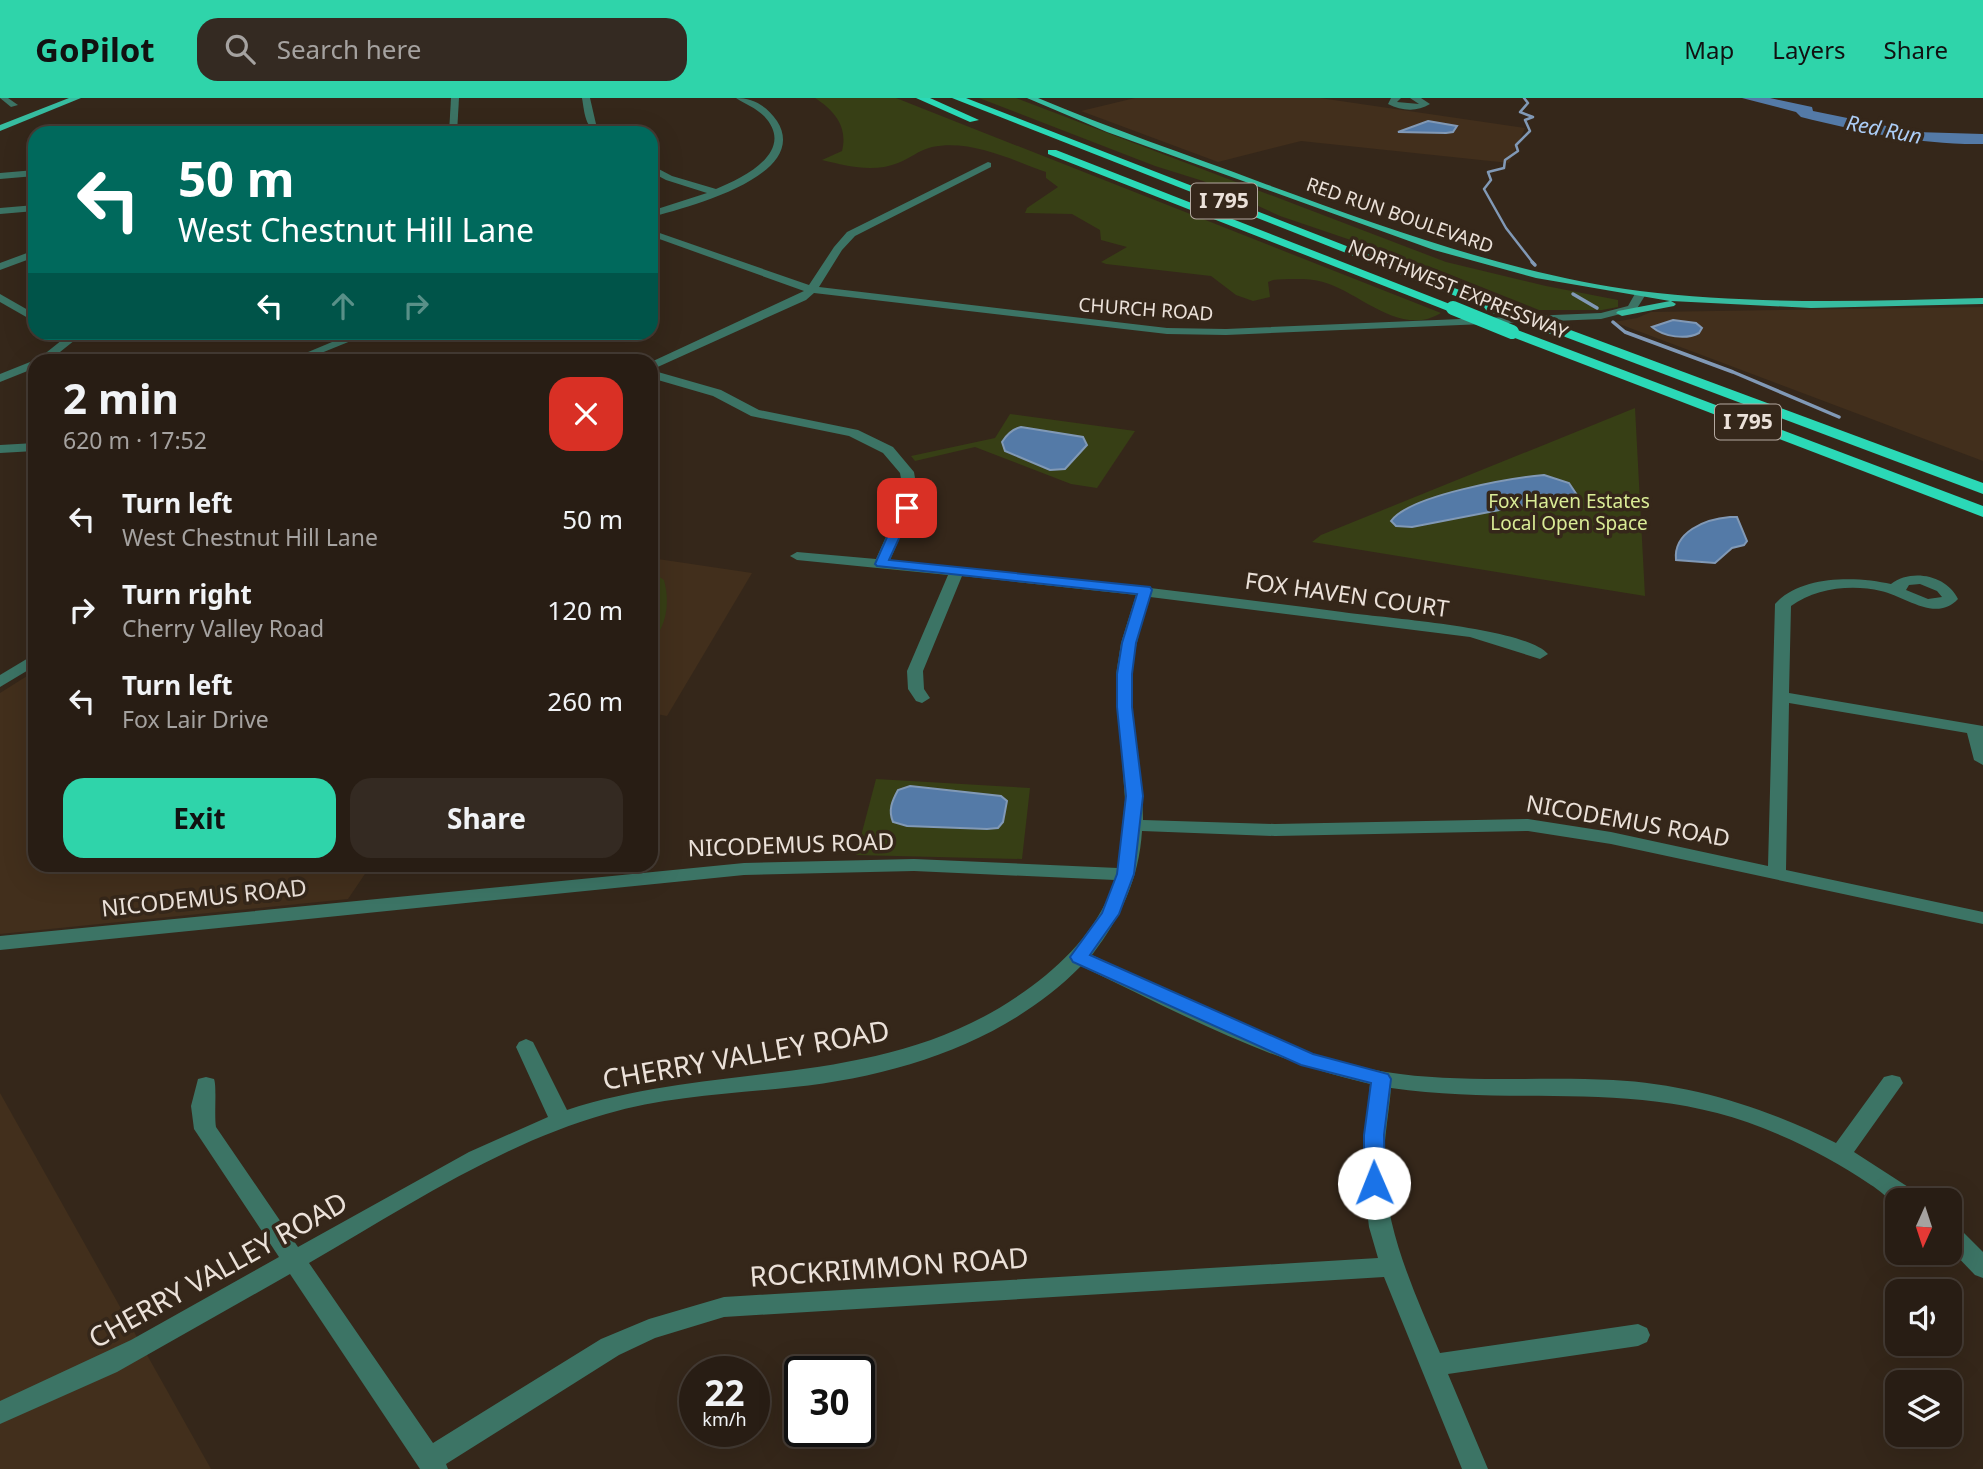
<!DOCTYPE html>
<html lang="en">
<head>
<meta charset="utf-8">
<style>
	:root { --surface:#281d14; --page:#342a22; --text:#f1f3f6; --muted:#a5a2a0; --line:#443b34; --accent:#2fd4aa }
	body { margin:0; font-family:"Noto Sans",sans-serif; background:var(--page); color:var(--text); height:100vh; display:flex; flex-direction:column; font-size:26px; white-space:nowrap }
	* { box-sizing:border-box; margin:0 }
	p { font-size:23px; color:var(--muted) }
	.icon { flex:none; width:38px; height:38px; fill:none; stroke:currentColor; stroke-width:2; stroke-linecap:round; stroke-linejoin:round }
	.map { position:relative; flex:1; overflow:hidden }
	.panel { position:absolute; left:28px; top:256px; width:630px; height:518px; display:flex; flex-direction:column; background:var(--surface); border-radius:21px; box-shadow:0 7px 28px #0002,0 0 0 2px var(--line) }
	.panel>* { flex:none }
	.banner { position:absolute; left:28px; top:28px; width:630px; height:214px; border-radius:21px; box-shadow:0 7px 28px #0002,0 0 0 2px var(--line); background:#00695c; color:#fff; overflow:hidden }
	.needle { width:46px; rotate:183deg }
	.tools { position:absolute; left:1885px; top:1090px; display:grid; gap:14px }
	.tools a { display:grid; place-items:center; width:77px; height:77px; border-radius:14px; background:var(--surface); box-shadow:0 7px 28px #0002,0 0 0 2px var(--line); font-size:35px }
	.speed { position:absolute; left:679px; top:1258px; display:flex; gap:14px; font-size:35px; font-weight:700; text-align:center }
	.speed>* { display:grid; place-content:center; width:91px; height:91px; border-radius:50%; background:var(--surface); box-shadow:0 7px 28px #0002,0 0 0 2px var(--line); line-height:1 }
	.speed small { font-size:18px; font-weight:400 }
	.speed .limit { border:4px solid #111; border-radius:10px; background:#fff; color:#111 }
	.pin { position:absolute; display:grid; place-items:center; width:60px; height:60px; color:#fff; margin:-30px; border-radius:14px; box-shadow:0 4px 10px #0006 }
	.me { position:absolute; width:77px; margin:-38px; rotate:359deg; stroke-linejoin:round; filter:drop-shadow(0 0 5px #0008) }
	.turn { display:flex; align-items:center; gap:24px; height:147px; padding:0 35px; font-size:32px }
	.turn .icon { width:91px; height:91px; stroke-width:2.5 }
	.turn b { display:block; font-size:49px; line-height:60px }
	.lanes { display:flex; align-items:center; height:66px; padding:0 35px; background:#0003; justify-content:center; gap:35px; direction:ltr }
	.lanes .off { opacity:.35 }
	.round { display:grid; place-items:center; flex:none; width:74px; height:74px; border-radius:21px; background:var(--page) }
	.headline { display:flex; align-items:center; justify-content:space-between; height:119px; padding:0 35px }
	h1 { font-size:42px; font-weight:700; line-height:52px }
	.button { display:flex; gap:14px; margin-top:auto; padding:14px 35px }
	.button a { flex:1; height:80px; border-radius:21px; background:var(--accent); color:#111; font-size:28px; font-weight:700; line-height:80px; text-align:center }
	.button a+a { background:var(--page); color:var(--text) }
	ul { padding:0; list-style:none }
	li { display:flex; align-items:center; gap:21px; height:91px; padding:0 35px }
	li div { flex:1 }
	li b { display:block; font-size:26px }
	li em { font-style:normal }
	header { display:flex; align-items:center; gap:42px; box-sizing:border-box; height:98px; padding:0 35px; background:var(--accent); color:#111 }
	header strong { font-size:33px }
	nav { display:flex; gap:38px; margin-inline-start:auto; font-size:24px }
	.search { width:490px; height:63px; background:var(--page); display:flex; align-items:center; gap:18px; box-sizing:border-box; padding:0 24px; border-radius:21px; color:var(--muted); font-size:26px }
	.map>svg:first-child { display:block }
	.built { fill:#422f1c }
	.green { fill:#373f15 }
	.water { fill:#547aa7; stroke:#8199b6; stroke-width:2 }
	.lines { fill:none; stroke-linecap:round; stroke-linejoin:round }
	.stream-far1 { stroke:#8199b6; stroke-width:2.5 }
	.stream { stroke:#8199b6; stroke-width:3.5 }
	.river { fill:#547aa7; fill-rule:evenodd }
	.minor { fill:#3c7465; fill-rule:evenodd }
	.major { fill:#37bca0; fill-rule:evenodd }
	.highway { fill:#2bd9b7; fill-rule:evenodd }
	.highway-bridge { stroke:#2bd9b7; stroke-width:14 }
	.route { fill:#1a73e8; stroke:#114b97; stroke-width:2 }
	.labels { text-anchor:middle; stroke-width:7; stroke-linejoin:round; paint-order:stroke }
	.far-street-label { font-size:19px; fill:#ebe1d9; stroke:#35271a }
	.far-park-label { font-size:19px; fill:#daec96; stroke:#35271a }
	.far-water-label { font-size:21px; font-style:italic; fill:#accdf6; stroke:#35271a }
	.shield { fill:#35271a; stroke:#b4a9a0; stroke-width:2 }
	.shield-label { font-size:21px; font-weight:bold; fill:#ebe1d9 }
	.street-label { font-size:23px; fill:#ebe1d9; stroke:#35271a }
	.near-street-label { font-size:28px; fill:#ebe1d9; stroke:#35271a }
</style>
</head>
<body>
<header>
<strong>GoPilot</strong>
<div class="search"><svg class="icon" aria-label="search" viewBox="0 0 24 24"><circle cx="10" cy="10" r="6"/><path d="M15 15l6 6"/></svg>Search here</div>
<nav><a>Map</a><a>Layers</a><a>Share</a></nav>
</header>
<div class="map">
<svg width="1983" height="1371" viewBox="0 0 1983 1371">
	<rect width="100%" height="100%" fill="#35271a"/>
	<g class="built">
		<path d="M1135,0h185l205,30 -16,35 -208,-22 -83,21 -137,-51z"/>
		<path d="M1983,209v154l-369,-139 23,-4 14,-6z"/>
		<path d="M651,460l101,15 -85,143 -16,-3z"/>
		<path d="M35,573v193l336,1 -23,34 -348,35v-241z"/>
		<path d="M0,995l211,376h-211z"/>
	</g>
	<g class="green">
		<path d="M815,0h81l545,215c-41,25 -81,-21 -118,-31 -14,-4 -36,-3 -50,-2l-5,2 2,15 -17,4 -17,-6 -25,-19 -105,-12 -5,-2 26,-15 -26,-7 -1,-10 -28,-16 -47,-1 2,-5 31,-21 -12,-9v-6c-34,-12 -75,-33 -114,-25 -13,3 -23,12 -34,16 -25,10 -51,3 -76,-3l20,-9c6,-24 -7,-40 -27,-53z"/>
		<path d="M979,0h37l430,164 100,24 72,14v7l-16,3h-63l-103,-41 -156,-53 -77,-35 -48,-15z"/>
		<path d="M1635,310l10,188 -333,-54 9,-7z"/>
		<path d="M1010,316l125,17 -38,57 -26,-4 -96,-37 -60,14 -4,-5 84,-18z"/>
		<path d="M651,473l13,9c6,22 3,46 -13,63z"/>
		<path d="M876,681l154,9 -8,71 -166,-4z"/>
	</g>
	<g class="water">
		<path d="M1428,23l29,5 -4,6 -7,1 -48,-1z"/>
		<path d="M1673,222l23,3 6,5 -3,5c-13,7 -35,4 -47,-6z"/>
		<path d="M1021,329l62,10 4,8 -22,24 -15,1 -45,-19 -3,-9c5,-8 10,-13 19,-15z"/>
		<path d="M1544,377l25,8 8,12 -165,32 -16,-1 -5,-5c19,-26 120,-43 153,-46z"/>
		<path d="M1730,419h7l10,24 -3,4 -12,3 -17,15 -39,-3c-3,-28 29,-41 54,-43z"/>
		<path d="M910,688l91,10 6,5 -4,21 -5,6 -11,1 -80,-3 -14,-4c-5,-12 -1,-21 5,-32z"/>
	</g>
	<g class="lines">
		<path class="stream-far1" d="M1524,0l4,5 -8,9 13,5 -8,3 5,11 -14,14 2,6 -13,9 -1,8 -16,4 3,8 -7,9 22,39 28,36"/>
		<g class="stream">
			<path d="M1532,164l3,3"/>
			<path d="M1573,196l24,14"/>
			<path d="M1613,224l12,10 108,40 106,45"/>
		</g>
		<path class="river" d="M1742,0h28l42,9 1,4 103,21 67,2v10c-62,1 -122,-12 -182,-27l-5,-5z"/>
		<g class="minor">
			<path d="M0,0h8l10,7 -7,2z"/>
			<path d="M451,0h8l-2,35h-8z"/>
			<path d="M582,0h8l6,26 10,9c-21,0 -21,-18 -24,-35z"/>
			<path d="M736,0c17,0 31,8 41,23 35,55 -92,87 -126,96v-6l56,-18 -41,-13 -15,-8v-7l21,11 44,13c28,-11 81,-38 48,-73 -8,-8 -19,-12 -28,-18z"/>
			<path d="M1391,0h10l-4,4 22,2 -9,-6h11l9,6c-13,8 -28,7 -42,0z"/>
			<path d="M988,64l3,1v4l-136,69 -13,14 -23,37 348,41 59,1 375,-16 27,-7 8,-14 10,2 -10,16 -35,9 -375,16 -59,-1 -353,-41 -8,7 -155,70v-8l153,-71 -153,-55v-6l158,55 25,-38 13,-15z"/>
			<path d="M35,72v6l-35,3v-6z"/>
			<path d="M35,107v6l-35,3v-6z"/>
			<path d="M35,152v7l-35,13v-7z"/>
			<path d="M0,196l35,20v8l-35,-20z"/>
			<path d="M72,234h13l-35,28h-13z"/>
			<path d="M356,234h17l-69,28h-15z"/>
			<path d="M35,262v8l-35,14v-8z"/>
			<path d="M651,272l70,20 38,20 99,20 35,17 21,25 4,24 -28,64c151,15 301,32 452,52 40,6 182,15 206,42l-8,5 -70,-22 -320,-40c-8,25 -16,51 -18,78 -3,46 11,96 11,145l132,4 253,-5 83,13 157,34 7,-262c25,-29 82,-28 116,-20 20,-16 56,-9 67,15 -22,24 -53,-3 -77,-8 -29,-7 -66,-3 -90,15l-2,87 194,33v39l-9,-5 -7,-27 -178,-30 -3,167 197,42v12l-372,-80 -83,-13 -253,5 -133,-5c-3,48 -21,86 -50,124 94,44 190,100 294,117 76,12 151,4 227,8 78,4 154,28 223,63l48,-66 8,-2 8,2 3,6 -49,69 65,42 3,6c-7,0 -20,2 -25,2 -7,-1 -19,-13 -26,-17 -33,-23 -70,-42 -108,-57 -127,-50 -243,-21 -372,-40 -2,26 -8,54 -7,81 3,65 31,125 56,184l198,-29 9,4 3,7 -3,7 -9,4 -190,28 40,95h-26l-78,-192 -660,40 -69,21 -36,17 -173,109 2,5h-28l-130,-195 -173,98 -117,52v-23l131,-61 148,-83 -85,-128 -3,-23 7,-27 8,-2 8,2c3,7 0,37 2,48l82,120 171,-95 79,-35 -32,-70 3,-5 7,-3 7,3 34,68c160,-52 322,-17 465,-124 38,-28 68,-62 83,-106l-201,-9 -170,4 -744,75v-14l744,-73 170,-4 204,9 7,-68 -9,-125 5,-32 15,-48 -174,-19 -39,95 1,18 6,9 -8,5 -6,-2 -8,-12 -1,-18 41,-96 -151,-15 -7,-4 7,-4 79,7 28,-63 -4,-23 -17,-20 -34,-17 -98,-20 -38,-20 -62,-18zM1920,486l17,7 5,6 -14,2 -22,-9 3,-5zM1081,868c94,45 186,95 289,118l-8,84 7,59 9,31 -654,39 -75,22 -48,20 -168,104 -124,-180c94,-54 191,-119 297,-149 61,-18 125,-20 188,-27 104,-11 212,-45 287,-121z"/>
			<path d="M35,345v8l-35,2v-8z"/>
			<path d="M35,556v12l-35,21v-12z"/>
			<path d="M1950,1127l8,2 25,25v26l-8,-3 -25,-26z"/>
		</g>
		<g class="major">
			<path d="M69,0h12l-81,33v-6z"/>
			<path d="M1027,0h11c73,31 148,56 222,84 124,45 249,92 380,109 114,14 229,10 343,7v6l-172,4 -140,-7 5,3 -2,2 -52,10 -6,-3 2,-2 52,-10 -134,-23 -102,-28 -327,-118z"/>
		</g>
		<g class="highway">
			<path d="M916,0h14l49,22 -9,2z"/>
			<path d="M952,0h14l532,207 -12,3z"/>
			<path d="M1048,52h8l404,158 -12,3 -400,-157z"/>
			<path d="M1557,227l426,158v11l-431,-162v-6z"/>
			<path d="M1512,230l471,178v11l-476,-182 -2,-3z"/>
		</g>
		<g class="highway-bridge">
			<path d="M1491,207l66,24"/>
			<path d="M1453,210l59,24"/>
		</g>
	</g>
	<path class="route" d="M907,407l6,3 -24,52 261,27 2,3 -16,53 -4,31v33l11,89 -9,78 -15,40 -29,41 223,99 75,20 3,5 -7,56 1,48 -3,6h-15l-3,-6v-48l7,-52 -70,-18 -228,-103 -3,-5 32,-44 15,-39 9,-78 -9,-89v-33l5,-31 15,-49 -260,-28 -2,-2 25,-56z"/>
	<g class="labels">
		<g class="far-street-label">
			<text transform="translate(1400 117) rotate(19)" y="7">RED RUN BOULEVARD</text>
			<text transform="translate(1458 191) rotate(22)" y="7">NORTHWEST EXPRESSWAY</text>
			<text transform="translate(1146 211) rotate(4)" y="7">CHURCH ROAD</text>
		</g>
		<g class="far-park-label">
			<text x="1569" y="410">Fox Haven Estates<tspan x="1569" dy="22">Local Open Space</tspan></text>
		</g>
		<g class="far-water-label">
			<text transform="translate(1884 32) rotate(11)" y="7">Red Run</text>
		</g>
		<g class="shield">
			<rect x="1191" y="85.5" width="66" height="35" rx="5"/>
			<rect x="1715" y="306.5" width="66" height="35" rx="5"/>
		</g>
		<g class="shield-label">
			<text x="1224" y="110">I 795</text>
			<text x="1748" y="331">I 795</text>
		</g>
		<g class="street-label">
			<text transform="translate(1347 497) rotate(8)" y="8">FOX HAVEN COURT</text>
			<text transform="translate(1628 723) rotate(10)" y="8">NICODEMUS ROAD</text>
			<text transform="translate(791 747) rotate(-2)" y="8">NICODEMUS ROAD</text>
			<text transform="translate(204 800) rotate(-6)" y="8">NICODEMUS ROAD</text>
		</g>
		<g class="near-street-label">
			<text transform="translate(746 957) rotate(-10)" y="10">CHERRY VALLEY ROAD</text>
			<text transform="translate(889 1169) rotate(-4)" y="10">ROCKRIMMON ROAD</text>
			<text transform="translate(218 1172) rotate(-29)" y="10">CHERRY VALLEY ROAD</text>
		</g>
	</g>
</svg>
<div class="tools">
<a><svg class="needle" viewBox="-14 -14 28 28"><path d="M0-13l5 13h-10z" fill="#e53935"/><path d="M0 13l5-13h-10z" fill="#a5a2a0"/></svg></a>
<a><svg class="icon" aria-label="sound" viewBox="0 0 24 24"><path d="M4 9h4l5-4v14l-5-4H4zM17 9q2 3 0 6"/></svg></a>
<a><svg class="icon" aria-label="layers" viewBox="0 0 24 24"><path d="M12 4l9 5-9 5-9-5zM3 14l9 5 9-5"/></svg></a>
</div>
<div class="speed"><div>22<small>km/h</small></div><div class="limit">30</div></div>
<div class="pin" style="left:907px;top:410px;background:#d93025"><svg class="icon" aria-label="arrive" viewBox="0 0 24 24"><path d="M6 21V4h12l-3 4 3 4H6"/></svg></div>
<svg class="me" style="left:1374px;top:1085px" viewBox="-20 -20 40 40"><circle r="19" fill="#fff"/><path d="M0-13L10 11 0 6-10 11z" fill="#1a73e8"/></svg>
<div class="banner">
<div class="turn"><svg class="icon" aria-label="left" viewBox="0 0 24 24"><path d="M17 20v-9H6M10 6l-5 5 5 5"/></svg><div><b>50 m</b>West Chestnut Hill Lane</div></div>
<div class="lanes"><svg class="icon" aria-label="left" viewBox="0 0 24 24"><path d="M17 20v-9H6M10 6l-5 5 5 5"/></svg><svg class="icon off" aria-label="ahead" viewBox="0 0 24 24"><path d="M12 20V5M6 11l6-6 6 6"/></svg><svg class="icon off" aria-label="right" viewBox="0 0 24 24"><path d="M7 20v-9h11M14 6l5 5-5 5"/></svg></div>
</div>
<section class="panel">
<div class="headline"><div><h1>2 min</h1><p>620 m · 17:52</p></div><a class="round" style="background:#d93025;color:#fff"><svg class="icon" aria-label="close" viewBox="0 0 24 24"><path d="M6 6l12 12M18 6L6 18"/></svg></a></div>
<ul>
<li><svg class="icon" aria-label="left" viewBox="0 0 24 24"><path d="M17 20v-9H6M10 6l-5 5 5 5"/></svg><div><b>Turn left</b><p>West Chestnut Hill Lane</p></div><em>50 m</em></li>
<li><svg class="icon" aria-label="right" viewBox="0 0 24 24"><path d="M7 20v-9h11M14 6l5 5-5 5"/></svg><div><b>Turn right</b><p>Cherry Valley Road</p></div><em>120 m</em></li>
<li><svg class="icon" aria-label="left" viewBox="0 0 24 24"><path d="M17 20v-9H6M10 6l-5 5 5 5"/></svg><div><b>Turn left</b><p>Fox Lair Drive</p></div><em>260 m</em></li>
</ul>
<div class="button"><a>Exit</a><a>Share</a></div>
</section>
</div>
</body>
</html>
